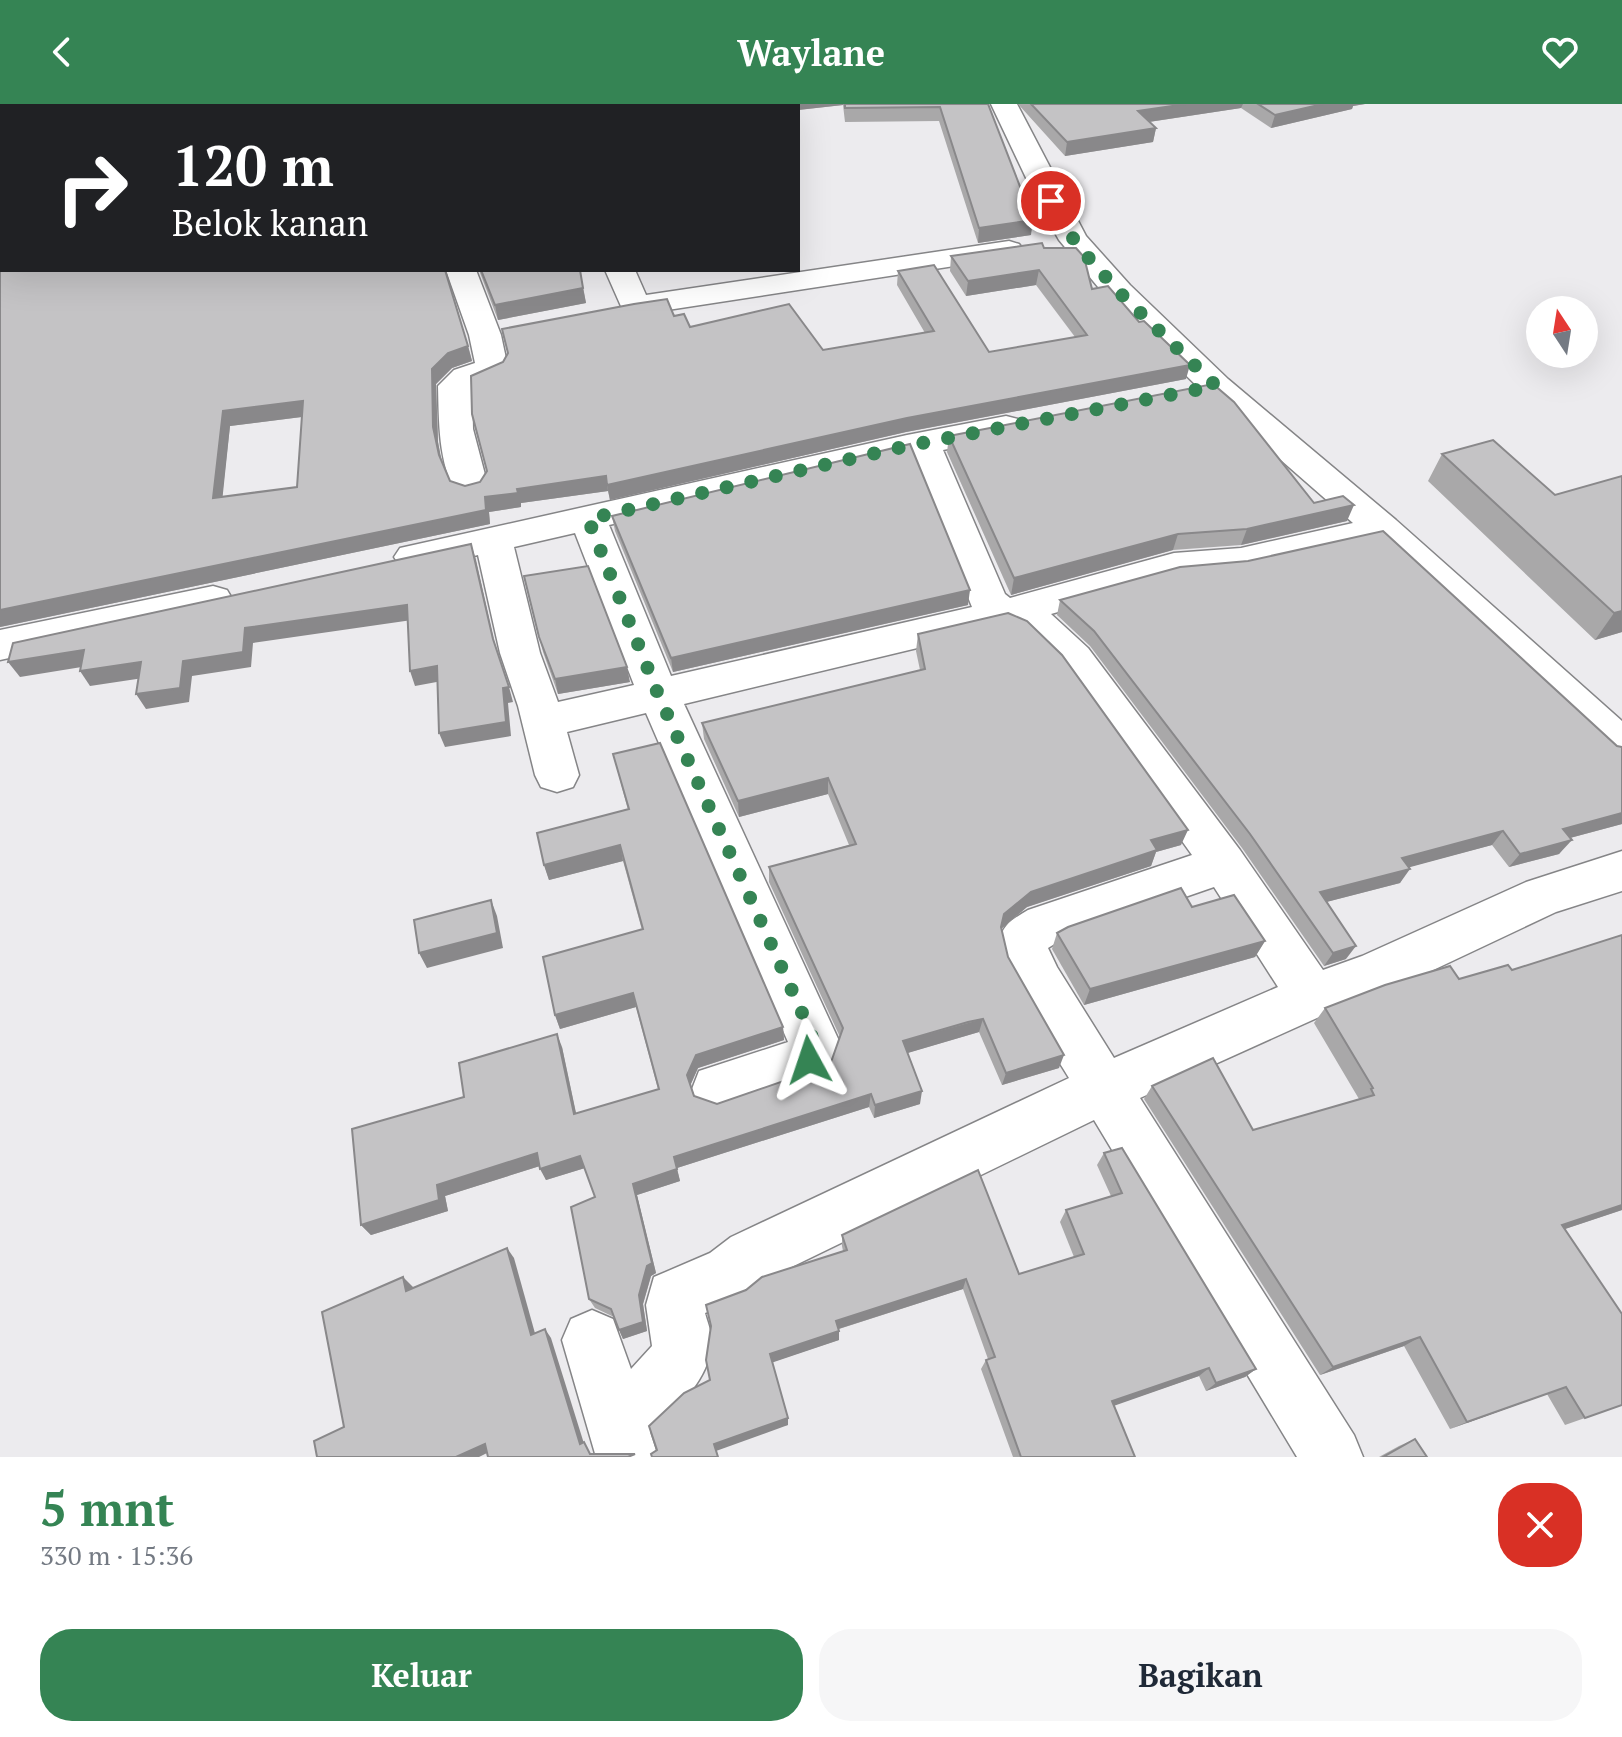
<!DOCTYPE html>
<html lang="id">
<head>
<meta charset="utf-8">
<style>
	:root { --surface:#fff; --page:#f6f6f7; --text:#1f2937; --muted:#747a83; --accent:#358454 }
	body { margin:0; font-family:"PT Serif",serif; background:var(--page); color:var(--text); height:100vh; display:flex; flex-direction:column; font-size:30px; white-space:nowrap }
	* { box-sizing:border-box; margin:0 }
	p { font-size:26px; color:var(--muted) }
	.icon { flex:none; width:44px; height:44px; fill:none; stroke:currentColor; stroke-width:2; stroke-linecap:round; stroke-linejoin:round }
	.map { position:relative; height:1353px; overflow:hidden }
	.side { display:flex; flex-direction:column; background:var(--surface); flex:1 }
	.side>* { flex:none }
	.banner { position:absolute; left:0px; top:0px; width:800px; height:168px; box-shadow:0 8px 32px #0002; background:#202124; color:#fff; overflow:hidden }
	.needle { width:52px; rotate:348deg }
	.controls { position:absolute; left:1526px; top:192px; display:grid; gap:16px }
	.controls a { display:grid; place-items:center; width:72px; height:72px; border-radius:50%; background:var(--surface); box-shadow:0 8px 32px #0002; font-size:40px }
	.pin { position:absolute; display:grid; place-items:center; width:68px; height:68px; color:#fff; margin:-34px; border:4px solid #fff; border-radius:50%; box-shadow:0 2px 8px #0007 }
	.me { position:absolute; width:88px; margin:-44px; rotate:355deg; stroke-linejoin:round; filter:drop-shadow(0 0 6px #0008) }
	.turn { display:flex; align-items:center; gap:28px; height:168px; padding:0 40px; font-size:36px }
	.turn .icon { width:104px; height:104px; stroke-width:2.5 }
	.turn b { display:block; font-size:56px; line-height:68px }
	.round { display:grid; place-items:center; flex:none; width:84px; height:84px; border-radius:32px; background:var(--page) }
	.head { display:flex; align-items:center; justify-content:space-between; height:136px; padding:0 40px }
	h1 { font-size:48px; font-weight:700; line-height:60px; color:var(--accent) }
	.cta { display:flex; gap:16px; margin-top:auto; padding:16px 40px }
	.cta a { flex:1; height:92px; border-radius:32px; background:var(--accent); color:#fff; font-size:32px; font-weight:700; line-height:92px; text-align:center }
	.cta a+a { background:var(--page); color:var(--text) }
	header { display:flex; justify-content:space-between; align-items:center; height:104px; padding:0 40px; background:var(--accent); color:#fff; font-size:36px; font-weight:700 }
	.map>svg:first-child { display:block }
	.lines { fill:none; stroke-linecap:round; stroke-linejoin:round }
	.minor-casing { stroke:#858587; stroke-width:3 }
	.minor { fill:#fff; fill-rule:evenodd }
	.wall { fill:#a9a8a9; fill-rule:evenodd }
	.shaded-wall { fill:#89888a }
	.building { fill:#c4c3c5; stroke:#89888a; stroke-width:2; fill-rule:evenodd }
	.route { stroke:#358454; stroke-width:14; stroke-dasharray:0 25.2 }
</style>
</head>
<body>
<header><svg class="icon" aria-label="back" viewBox="0 0 24 24"><path d="M15 5l-7 7 7 7"/></svg>Waylane<svg class="icon" aria-label="heart" viewBox="0 0 24 24"><path d="M12 20l-8-8c-3-5 5-10 8-4 3-6 11-1 8 4z"/></svg></header>
<div class="map">
<svg width="1622" height="1353" viewBox="0 0 1622 1353">
	<rect width="100%" height="100%" fill="#ecebee"/>
	<g class="lines">
		<g class="minor-casing">
			<g id="minor">
				<path d="M991,0h26l69,132 44,49 98,94 168,141 226,201v42l-15,-5 -231,-215 -135,31 -67,5 -123,35 37,34 152,202 83,120 39,-14 164,-74 96,-31v40l-66,21 -163,77 -65,24 -188,85 214,337 9,22h-66l-203,-337 -323,157 -25,20 -41,16c2,8 6,17 6,25 3,37 -35,73 -61,94l8,25h-62l-34,-117 9,-21 21,-9 21,9 18,50 21,-23 -6,-41 8,-28 56,-24 21,-16 338,-159c-16,-27 -73,-109 -69,-137 2,-17 15,-23 28,-31l164,-55 -132,-185 -35,-35 -20,-8 -321,77 156,339 -13,34 -109,37 -19,-7 -7,-18 7,-18 89,-29 -142,-329 -79,19 12,43 -6,12 -16,5 -16,-5 -6,-12 -17,-69 -18,-53 -22,-98 -65,15 -13,-4 -6,-9 6,-9 507,-113 99,-19 12,3 5,8 -5,8 -75,15 62,144 5,4 164,-45 67,-5 112,-25 -149,-130 -96,-94 -49,-59 -22,-39zM911,352l61,151 -301,69 -62,-151zM575,429l59,152 -76,17 -18,-49 -26,-106zM1214,783l64,100 -164,71 -57,-91 -9,-19 13,-8z"/>
				<path d="M1009,137l10,3 5,6 -5,6 -384,59 -11,-2 -19,-43h30l11,25z"/>
				<path d="M446,166h30l25,65 7,33 -4,7 -32,14 1,40 15,57 -5,8 -13,4 -13,-4c-19,-30 -18,-74 -19,-108l16,-16 21,-7 -6,-28z"/>
				<path d="M213,482l14,4 6,10 -6,10 -227,50v-30z"/>
			</g>
		</g>
		<use href="#minor" class="minor"/>
	</g>
	<g class="wall">
		<path d="M664,0h324l43,131 -53,8 -39,-122 -94,1 -2,-17 -45,5v-4h-134z"/>
		<path d="M1018,0h347l-12,2 -1,3 -81,19 -30,-20 -92,14 7,6 -3,14 -88,14z"/>
		<path d="M1044,144l48,41 94,90 -280,53 -296,68 -2,-9 -87,12v4l-32,5 1,12 -490,103v-360l468,79 4,15 -20,7 -16,16 2,58 4,20 8,19 15,5 15,-4 194,-166 16,11 133,23 102,-17 -28,-48 1,-14 91,81 86,-15 -39,-52 -70,11 -16,-25 1,-15zM302,313l-5,70 -75,10 8,-71z"/>
		<path d="M479,166h101l6,33 -88,17z"/>
		<path d="M949,332l365,67 33,18 -106,24 -68,5 -162,45 -64,-143z"/>
		<path d="M1442,350l113,41 67,-19v156l-27,8 -167,-159z"/>
		<path d="M612,412l356,89 -295,67 -58,-141z"/>
		<path d="M524,472l106,106 -72,12 -15,-42z"/>
		<path d="M1060,496l562,147v77l-52,14 -11,16 -50,13 -17,-22 -84,22 -8,16 -74,19 20,57 -22,7 -82,-118 -152,-202 -33,-31z"/>
		<path d="M918,530l263,211 -25,7 -5,14 -124,41 -26,22 7,28 51,111 -57,17 -23,-53 -72,21 13,51 -46,14 -5,-11 -192,61 3,13 -43,14 19,78 -5,3 -8,28 4,27 -24,8 -9,-22 -19,-9 -6,-9 6,-102 -10,-29 -39,12 -6,-14 -95,30 3,15 -77,24 -10,-10 103,-128 98,-50 14,67 82,-25 -22,-82 -76,22 -5,-14 87,-85 -19,-69 -74,19 -5,-15 84,-55 -15,-56 170,273 1,13 -86,28 -8,18 4,10 23,8 113,-39 10,-28 -71,-155v-15l80,-22 -21,-51 -89,23 -35,-78 -2,-16 218,-53 -4,-19z"/>
		<path d="M1192,803l73,34 -10,16 -171,48 -32,-56 5,-16z"/>
		<path d="M1325,904l297,202 -57,19 57,176 -57,20 -18,-31 -97,35 -46,-83 -84,29 -176,-276 8,-13 101,44 106,-31 -45,-76z"/>
		<path d="M1104,1049l152,216 -11,8 -39,14 -7,-15 -85,29 21,52h-122l-32,-88 5,-9 2,-1 -25,-70 -124,40v11l-67,22 16,56v7l-131,25 53,-70 36,-90 97,-39 -1,-5v-11l177,39 55,-17 -14,-35 6,-12 45,-14 -14,-31z"/>
		<path d="M1415,1335l12,18h-48l20,-11z"/>
	</g>
	<g class="shaded-wall">
		<path d="M548,0h30v2h-39z"/>
		<rect x="667" y="0" width="97" height="2"/>
		<path d="M767,0h77l-1,1 -45,5v-4h-31z"/>
		<path d="M1186,0h57l-2,4 -106,16 3,-13z"/>
		<path d="M1323,0h42l-12,2 -1,3 -81,19 4,-13z"/>
		<path d="M1156,24l-3,14 -88,14 2,-14z"/>
		<path d="M1033,116l-2,15 -53,8 1,-15z"/>
		<path d="M1039,166l-3,15 -70,11 2,-15z"/>
		<path d="M583,184l3,15 -88,17 -3,-15z"/>
		<path d="M468,242l4,15 -20,7 -16,16 2,58 5,28 -10,-43 -1,-58 16,-16z"/>
		<path d="M1190,261l-4,14 -280,53 -296,68 -3,-15 300,-67z"/>
		<path d="M303,297l6,15 -79,10 -9,86 -8,-14 10,-87z"/>
		<path d="M606,372l2,15 -87,12v4l-32,5 1,12 -490,103v-17l517,-121z"/>
		<path d="M1354,401l-7,16 -106,24 6,-16z"/>
		<path d="M1178,430l-5,16 -162,45 3,-17z"/>
		<path d="M471,440l5,16 21,94 -4,-15z"/>
		<path d="M970,486l-2,15 -295,67 -2,-14z"/>
		<path d="M407,501l5,15 -159,23 -2,24 -59,9 -3,26 -43,7 -10,-15 47,-33 62,-33z"/>
		<path d="M1622,507v21l-27,8 19,-27z"/>
		<path d="M84,546l10,15 -74,12 -12,-15z"/>
		<path d="M141,558l9,15 -60,9 -10,-15z"/>
		<path d="M437,562l5,15 -27,5 -5,-15z"/>
		<path d="M627,563l3,15 -72,12 -3,-15z"/>
		<path d="M509,583l4,15 -5,1 3,33 -66,11 -6,-14 64,-45z"/>
		<path d="M828,674v16l-89,23 -1,-16z"/>
		<path d="M1622,709v11l-71,19 12,-14z"/>
		<path d="M1188,726l-7,15 -25,7 -5,14 -124,41 -26,22 3,-15 27,-22 120,-52z"/>
		<path d="M1503,727l-11,14 -100,27 10,-14z"/>
		<path d="M1572,736l-13,14 -50,13 11,-13z"/>
		<path d="M620,741l3,16 -74,19 -5,-15z"/>
		<path d="M1410,765l-10,14 -89,23 9,-14z"/>
		<path d="M491,796l6,16 6,32 -76,20 -8,-15z"/>
		<path d="M1265,837l-10,16 -171,48 6,-16z"/>
		<path d="M1356,842l-10,13 -22,7 9,-13z"/>
		<path d="M633,889l3,14 -76,22 -5,-14z"/>
		<path d="M983,915l-4,13 -78,23 2,-14z"/>
		<path d="M783,923l1,13 -86,28 -9,20 -2,-13 9,-20z"/>
		<path d="M557,930l5,13 17,80 -5,-13z"/>
		<path d="M1064,951l-5,13 -57,17 4,-12z"/>
		<path d="M922,987l-2,13 -46,14 1,-13z"/>
		<path d="M871,990l-2,13 -192,61 -3,-11z"/>
		<path d="M537,1049l6,12 -98,31 3,15 -77,24 -10,-10 76,-40z"/>
		<path d="M580,1052l5,12 -39,12 -6,-11z"/>
		<path d="M677,1065l3,12 -43,14 19,78 -5,3 -8,28 4,27 -24,8 -4,-9 20,-35 -6,-111z"/>
		<path d="M1622,1101v5l-78,26 18,-11z"/>
		<path d="M507,1144l7,10 24,86 -7,-9z"/>
		<path d="M403,1173l10,10 3,14 -10,-10z"/>
		<path d="M966,1175l-3,10 -128,41 1,-9z"/>
		<path d="M545,1225l6,9 35,112 -6,-6z"/>
		<path d="M839,1227v9l-68,23 -1,-9z"/>
		<path d="M1420,1233l-16,9 -84,29 13,-8z"/>
		<path d="M1209,1264l-10,8 -94,33 7,-8z"/>
		<path d="M1256,1265l-11,8 -39,14 10,-8z"/>
		<path d="M1566,1283l-19,7 -97,35 17,-7z"/>
		<path d="M788,1314v7l-72,26 -2,-7z"/>
		<path d="M485,1340l8,6 -14,7h-23z"/>
	</g>
	<g class="building">
		<path d="M0,0h548l-9,2h-537v147h-2z"/>
		<path d="M845,0h143l45,116 -54,8 -39,-121 -95,1z"/>
		<path d="M1031,0h155l-48,7 18,17 -89,14z"/>
		<path d="M1258,0h65l-48,11z"/>
		<path d="M1042,139l2,5h32l8,9 8,32 16,-3 31,36 5,-1 46,44 -283,53 -300,67 -1,-9 -89,13 1,4 -33,4 1,13 -486,100v-343h2v3h443l23,76 -20,7 -16,16 1,58 6,28 11,26 15,5 15,-4 7,-11 -15,-57 -1,-38 32,-14 5,-9 -6,-24 132,-25 33,-5 7,17 10,-2 6,13 99,-23 34,46 111,-19 -36,-60 36,-6 55,87 98,-17 -48,-65 -71,11 -17,-25zM303,297l-6,86 -84,11 10,-87z"/>
		<path d="M481,166h99l3,18 -88,17z"/>
		<path d="M1213,280l21,18 80,101 29,-7 11,9 -107,24 -69,5 -164,44 -65,-142z"/>
		<path d="M1493,336l62,55 67,-19v135l-8,2 -172,-159z"/>
		<path d="M910,340l60,146 -299,68 -59,-142z"/>
		<path d="M1383,427l234,215 5,1v66l-59,16 9,11 -52,14 -17,-23 -101,27 8,11 -90,23 36,54 -23,7 -83,-119 -156,-203 -34,-31 120,-33 68,-6z"/>
		<path d="M471,440l22,95 16,48 -6,1 3,34 -67,11 -2,-67 -27,5 -3,-66 -162,23 -2,24 -60,9 -3,27 -44,6 5,-32 -61,9 4,-21 -76,12 5,-19z"/>
		<path d="M588,462l39,101 -72,12 -16,-42 -15,-61z"/>
		<path d="M1008,509l19,8 35,34 126,175 -37,10 6,10 -126,42 -27,22 -3,13 7,30 56,98 -58,18 -23,-54 -15,3 -65,19 19,50 -47,14 -4,-11 -197,63 3,12 -44,15 19,79 -5,3 -8,29 4,27 -24,8 -8,-21 -22,-10 -18,-92 24,-10 -15,-41 -40,13 -3,-16 -100,32 2,15 -78,25 -9,-96 112,-32 -5,-34 98,-29 17,80 85,-25 -26,-96 -78,22 -12,-58 100,-28 -23,-84 -76,20 -7,-32 92,-24 -16,-55 47,-11 123,284 -87,28 -9,20 7,21 23,8 113,-39 13,-37 -74,-161 87,-23 -28,-66 -90,23 -36,-78 223,-54 -7,-35z"/>
		<path d="M1181,784l11,19 42,-12 31,46 -175,48 -33,-56 11,-6z"/>
		<path d="M491,796l6,33 -78,20 -5,-33z"/>
		<path d="M1622,831v270l-60,20 60,89v91l-37,13 -19,-31 -99,35 -47,-85 -87,30 -181,-281 61,-28 40,72 121,-35 -3,-6 2,-1 -48,-80 60,-23 65,-19 9,13 49,-14 4,5z"/>
		<path d="M1122,1044l134,221 -40,14 -7,-15 -97,33 23,56h-114l-35,-97 9,-3 -29,-78 -130,42 3,10 -69,23 18,64 -74,26 4,13h-66l-1,-3 6,-4 -8,-24 35,-33 26,-13 -4,-20 5,-34 -5,-21 40,-15 16,-13 85,-27 -5,-15 136,-65 41,104 65,-20 -18,-44 56,-17 -18,-40z"/>
		<path d="M507,1144l24,87 14,-6 35,115 4,-2 6,12h45l-7,3h-140l-3,-13 -29,13h-139l-3,-16 30,-14 -22,-115 81,-35 3,14z"/>
		<path d="M1415,1335l12,18h-44z"/>
	</g>
	<g class="lines">
		<path class="route" d="M809,956l5,-17 -6,-17 -150,-332 -70,-175 319,-73 309,-60 -97,-94 -42,-47 -26,-44"/>
	</g>
</svg>
<div class="controls">
<a><svg class="needle" viewBox="-14 -14 28 28"><path d="M0-13l5 13h-10z" fill="#e53935"/><path d="M0 13l5-13h-10z" fill="#747a83"/></svg></a>
</div>
<div class="pin" style="left:1051px;top:97px;background:#d93025"><svg class="icon" aria-label="arrive" viewBox="0 0 24 24"><path d="M6 21V4h12l-3 4 3 4H6"/></svg></div>
<svg class="me" style="left:809px;top:956px" viewBox="-20 -20 40 40"><path d="M0-17L14 15 0 8-14 15z" fill="#358454" stroke="#fff" stroke-width="4"/></svg>
<div class="banner">
<div class="turn"><svg class="icon" aria-label="right" viewBox="0 0 24 24"><path d="M7 20v-9h11M14 6l5 5-5 5"/></svg><div><b>120 m</b>Belok kanan</div></div>
</div>
</div>
<section class="side">
<div class="head"><div><h1>5 mnt</h1><p>330 m · 15:36</p></div><a class="round" style="background:#d93025;color:#fff"><svg class="icon" aria-label="close" viewBox="0 0 24 24"><path d="M6 6l12 12M18 6L6 18"/></svg></a></div>
<div class="cta"><a>Keluar</a><a>Bagikan</a></div>
</section>
</body>
</html>
